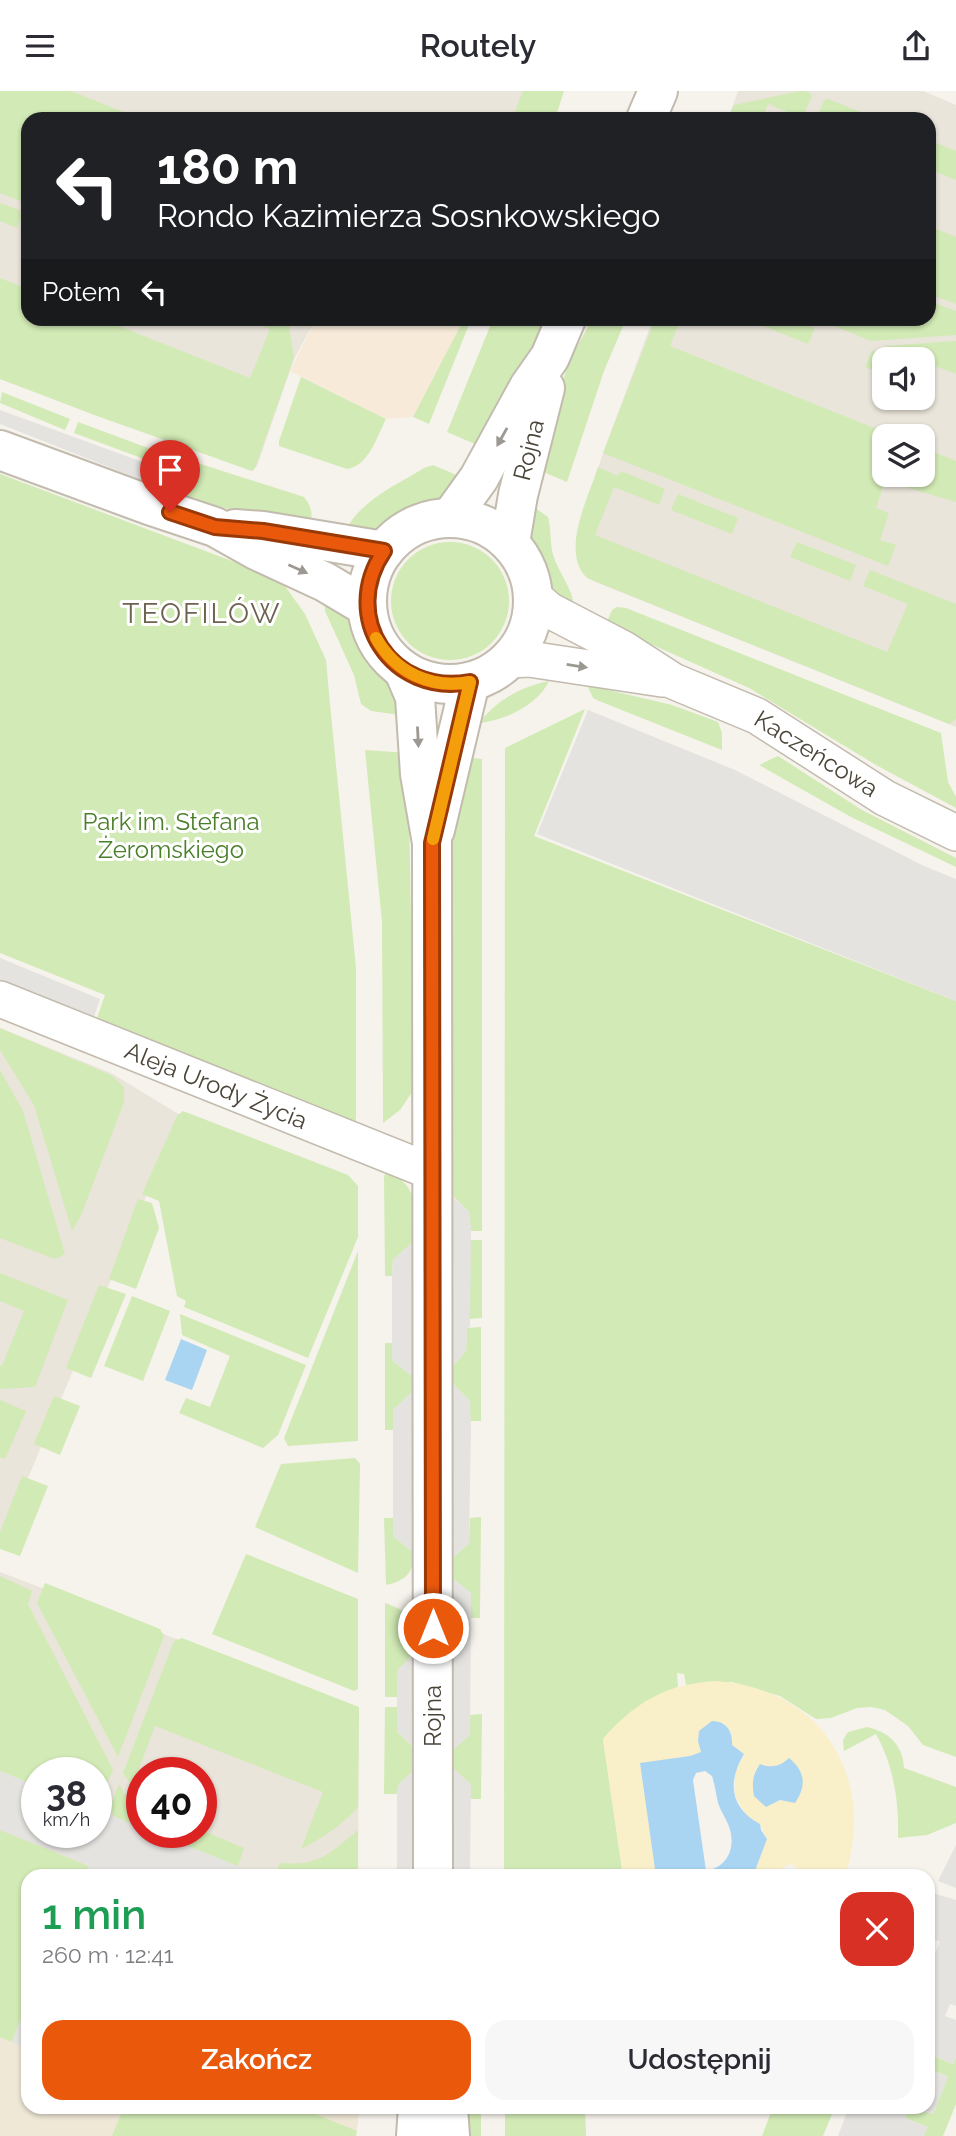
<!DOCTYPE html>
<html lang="pl">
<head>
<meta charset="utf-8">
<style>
	:root { --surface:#fff; --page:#f7f7f7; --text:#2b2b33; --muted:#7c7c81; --accent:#ea580c }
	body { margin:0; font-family:Raleway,sans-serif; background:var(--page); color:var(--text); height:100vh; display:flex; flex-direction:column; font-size:26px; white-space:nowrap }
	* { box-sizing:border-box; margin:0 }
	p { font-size:23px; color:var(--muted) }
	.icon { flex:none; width:38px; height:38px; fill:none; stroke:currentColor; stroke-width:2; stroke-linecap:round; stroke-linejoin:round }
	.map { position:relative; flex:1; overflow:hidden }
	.details { position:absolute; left:21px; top:1778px; width:914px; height:245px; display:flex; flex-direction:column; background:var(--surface); border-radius:21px; box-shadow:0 2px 5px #0004 }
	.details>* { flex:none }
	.guide { position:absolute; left:21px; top:21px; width:915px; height:214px; border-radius:21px; box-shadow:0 2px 5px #0004; background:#202124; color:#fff; overflow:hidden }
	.buttons { position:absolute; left:872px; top:256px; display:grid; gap:14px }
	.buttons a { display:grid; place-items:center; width:63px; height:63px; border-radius:14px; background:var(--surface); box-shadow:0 2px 5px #0004; font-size:35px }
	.speed { position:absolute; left:21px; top:1666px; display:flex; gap:14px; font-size:35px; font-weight:700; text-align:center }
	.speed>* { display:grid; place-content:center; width:91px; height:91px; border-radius:50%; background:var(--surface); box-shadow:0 2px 5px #0004; line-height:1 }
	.speed small { font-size:18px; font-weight:400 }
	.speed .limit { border:10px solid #d22; background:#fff; color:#111 }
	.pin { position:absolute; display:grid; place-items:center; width:60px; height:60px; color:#fff; margin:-72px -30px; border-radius:50% 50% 50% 0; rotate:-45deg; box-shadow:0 0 7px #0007 }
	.pin .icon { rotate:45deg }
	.me { position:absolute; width:77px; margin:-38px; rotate:0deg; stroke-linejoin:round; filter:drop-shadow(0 0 5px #0008) }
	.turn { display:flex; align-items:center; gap:24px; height:147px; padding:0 21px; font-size:32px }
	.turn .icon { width:91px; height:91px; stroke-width:2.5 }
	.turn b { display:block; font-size:49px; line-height:60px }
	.then { display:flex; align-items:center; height:66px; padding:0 21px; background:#0003; gap:14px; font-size:26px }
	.round { display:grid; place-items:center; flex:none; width:74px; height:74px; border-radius:21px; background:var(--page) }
	.overview { display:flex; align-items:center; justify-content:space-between; height:119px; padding:0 21px }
	h1 { font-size:42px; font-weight:600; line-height:52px; color:#1e9e55 }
	.action { display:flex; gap:14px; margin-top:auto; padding:14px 21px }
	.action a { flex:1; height:80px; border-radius:21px; background:var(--accent); color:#fff; font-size:28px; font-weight:600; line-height:80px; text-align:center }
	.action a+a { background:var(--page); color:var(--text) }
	header { display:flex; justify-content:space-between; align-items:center; height:91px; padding:0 21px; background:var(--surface); font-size:32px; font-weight:600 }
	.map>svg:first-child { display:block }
	.residential { fill:#eae5da; fill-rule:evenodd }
	.commercial { fill:#f7ead8 }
	.education { fill:#efe8d6 }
	.green { fill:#d2eab5 }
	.sand { fill:#f9efc9; fill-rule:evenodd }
	.parking { fill:#e5e3e0 }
	.water { fill:#a9d4f2; fill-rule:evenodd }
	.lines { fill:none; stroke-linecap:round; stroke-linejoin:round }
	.minor-casing { stroke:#c2bbae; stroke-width:38 }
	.tertiary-casing { stroke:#c2bbae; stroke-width:42 }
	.minor { stroke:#fff; stroke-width:35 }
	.tertiary { stroke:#fff; stroke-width:38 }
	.oneway { fill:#9c9892 }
	.route-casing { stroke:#983908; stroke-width:18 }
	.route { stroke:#ea580c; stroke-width:12 }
	.slow { stroke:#f59e0b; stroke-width:12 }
	.labels { text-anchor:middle; stroke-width:6; stroke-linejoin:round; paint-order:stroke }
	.street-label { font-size:24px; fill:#4b4439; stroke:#fff }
	.park-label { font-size:24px; fill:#4a7f2a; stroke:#fff }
	.quarter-label { font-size:28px; letter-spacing:2px; fill:#6e6250; stroke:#fff }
</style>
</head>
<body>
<header><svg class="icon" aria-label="menu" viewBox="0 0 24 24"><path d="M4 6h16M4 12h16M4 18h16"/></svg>Routely<svg class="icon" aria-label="share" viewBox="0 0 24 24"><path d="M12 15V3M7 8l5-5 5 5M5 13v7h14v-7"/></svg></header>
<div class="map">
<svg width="956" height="2045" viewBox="0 0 956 2045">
	<rect width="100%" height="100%" fill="#f6f3ec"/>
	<g class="residential">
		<path d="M0,0h563l-27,28h-508v200h288l-22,40 -37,107 -5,5 -252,-92z"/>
		<path d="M738,0h185l33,14v622l-363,-146 -17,-26 1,-22 26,-80 50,-134h276v-200h-201zM884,268h38v38h-38zM884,345h38v38h-38z"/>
		<path d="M0,937l111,45 69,42 -180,430z"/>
		<path d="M0,1481l359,136 -1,168h-330l-28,81zM37,1682h59v59h-59zM142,1682h59v59h-59z"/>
	</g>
	<path class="commercial" d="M316,228h156l-2,3 -6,-2 -51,97 -27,2 -96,-48z"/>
	<path class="education" d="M0,1865l28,11v140h332l-4,29h-356z"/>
	<g class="green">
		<path d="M0,0h71l70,28h-113v85l-28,-11z"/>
		<path d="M523,0h41l-9,28 -16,-6 -3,6h-24z"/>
		<path d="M800,0l9,1 3,4 -10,22 -34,-14 -6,15h-35l7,-14z"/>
		<path d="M828,8l50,20h-62l8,-19z"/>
		<path d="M929,49l27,11v29l-27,-11z"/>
		<path d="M0,112l19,7 2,6 -4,12 -17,-7z"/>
		<path d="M929,135l27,11v67l-27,-10z"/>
		<path d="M0,187l28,11v30h73l149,59 20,-49 -26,-10h44l6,39 -39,110 -3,3 -155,-55 -97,-37z"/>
		<path d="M929,210l27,10v24l-85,6 -54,-22h112z"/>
		<path d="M464,228l6,3 -41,102 -16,-7z"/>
		<path d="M493,228h52l-21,50 -40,79 -37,-16z"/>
		<path d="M592,228h34l-22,52 -37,111 -31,-13 32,-105z"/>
		<path d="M655,228h26l-11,27 224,90h-10v38h38v-27l34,14v41l-71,-21 -9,27 13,5 -9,27 16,5 -8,21 -285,-113z"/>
		<path d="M749,228h43l23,9 -7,16 -60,-24z"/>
		<path d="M956,250v33l-34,-13v-2l-38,-13z"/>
		<path d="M872,259l22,9h-10v15l-19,-7z"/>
		<path d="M301,286l85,42c-9,17 -17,47 -39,50l-68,-23v-5z"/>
		<path d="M2,301l68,27 -5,11 -65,-27z"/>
		<path d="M78,331l70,26 -4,11 -70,-26z"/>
		<path d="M157,359l147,47c8,10 9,17 6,29l-75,-15 -58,-17 -10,-23 -15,-5z"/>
		<path d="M433,374l26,11 -14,25 -35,12 -35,19 -27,-6c16,-27 50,-42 76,-58z"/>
		<path d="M598,376l20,9 3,-5 44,18 -6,16 -45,-18 -19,48 292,117 21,-48 -45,-18 7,-16 86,34v115l-7,5 -362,-146c-27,-27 1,-79 11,-111z"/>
		<path d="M0,383l280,105 25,35 21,46 4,44 26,264v156l-259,-106 8,-23 -105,-42z"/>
		<path d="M678,403l60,24 -6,16 -61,-24z"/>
		<path d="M531,414l17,12c3,11 2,22 4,33 3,20 26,43 21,62l-26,-25 -17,-41 -5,-13z"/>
		<path d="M797,451l59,23 -6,16 -60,-24z"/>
		<circle cx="450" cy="510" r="59"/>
		<path d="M324,508l30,21 12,28 23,28 18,40 -36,-5 -10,-7 -7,-29 -29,-64z"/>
		<path d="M617,516l9,1 315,125 7,49 8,15v11l-80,-43 -127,-77 -143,-64 6,-14z"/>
		<path d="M549,590c-11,24 -45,40 -70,42 18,-23 41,-36 70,-42z"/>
		<path d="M587,594l85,20 46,17 4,11v17l-123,-49 -6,-3z"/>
		<path d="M585,618l-51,127 422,165v756l-33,-12 -15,-19 -23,-16 -14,-3 -14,1 -26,10 -15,1 -36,-23 -48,-14 -46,3 -2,-11 -7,-1 1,14c-31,11 -53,27 -75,52l20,137h-119l1,-1128z"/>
		<path d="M365,659l43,3 6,336 -14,21 -17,13 -1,-201z"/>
		<path d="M778,665l84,54 94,48v9l-105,-50 -92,-52z"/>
		<path d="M464,666l18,2v472h-11l-2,-19 -18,-18v-319l3,-52z"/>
		<path d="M0,937l111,47 13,12v15l-42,111 -10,18 -38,-126 -34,-55z"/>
		<path d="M0,979l23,41 42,143 -10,5 -55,-21z"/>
		<path d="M183,1020l165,64 10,11v51l-50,121 -124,-51 2,-6 -9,-5 -18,-95 -17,-7 35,-78z"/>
		<path d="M387,1081c13,6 21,11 26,26v44l-20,18 -1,16h-7l-1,-100z"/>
		<path d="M138,1108l14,4 7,25 -23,61 -27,-10z"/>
		<path d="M469,1149h13v78l-12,1z"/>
		<path d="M358,1160v190l-70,5 -4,-8z"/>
		<path d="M0,1182l68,27 -33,87 -35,2v-24l2,1 22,-55 -24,-10z"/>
		<path d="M99,1194l27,9 -35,84 -25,-10z"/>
		<path d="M132,1205l38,15 -27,70 -39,-15z"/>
		<path d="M180,1223l126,51 -28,70 -15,13 -84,-35 7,-15 24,9 20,-51 -48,-21z"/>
		<path d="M481,1236v94h-11v-20l-19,-19v-14l15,-17 1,-23z"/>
		<path d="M385,1252h8l-1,17 22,18 -1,13 -20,19v20h-8z"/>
		<path d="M54,1305l26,10 -20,49 -26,-11z"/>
		<path d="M0,1309l26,11 -21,48 -5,-2z"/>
		<path d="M355,1367l5,6 -2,109 -103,-46 26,-63z"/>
		<path d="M22,1385l26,10 -28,70 -20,-7v-17z"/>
		<path d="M481,1426l-1,101h-9v-25l-20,-16v-17l18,-17 1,-25z"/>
		<path d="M384,1427h9v18l21,17c0,20 -9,28 -28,32z"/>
		<path d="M246,1463l112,45v90l-4,2 -142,-57z"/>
		<path d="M0,1485l32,15 -4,13 85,166 -17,39v-36h-59v13l-37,-15z"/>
		<path d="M45,1492l115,46 4,7 -46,121 -81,-154z"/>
		<path d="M385,1512c31,11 29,19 29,50l-16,17 -1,27h-12z"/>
		<path d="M182,1547l177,69 -1,100c-16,18 -35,31 -57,42l22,-57 -168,-66 -22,58 9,4v9l-3,-1 -16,-23 51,-132z"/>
		<path d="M385,1616h12v24l17,17v22l-15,14 -2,10h-13z"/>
		<path d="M482,1623l-1,85h-11l1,-14 -20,-19v-14l18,-17 1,-20z"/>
		<path d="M867,1636c22,5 36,18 37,41l52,19v36l-29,12 -29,3c1,-37 -4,-71 -22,-104l-32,17 -1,-11 5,-8z"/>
		<path d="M119,1693l8,14 15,7v23l-29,-12 -3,-8z"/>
		<path d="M0,1739l89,36 -4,10h-57v124l-16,42 -12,-5z"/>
		<path d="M201,1739l43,18 -6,18 -51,-20 5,-14h9z"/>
		<path d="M358,1739v46h-83l5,-13c40,3 49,-9 78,-33z"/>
		<path d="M929,1963l24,10 3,-7v47l-13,32h-19l3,-9 -22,-9 4,-11 24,7 15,-37 -20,-9z"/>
		<path d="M124,2016h174l59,24 -1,5h-244z"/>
		<path d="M458,2016h23v29h-21z"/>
		<path d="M505,2016h80l1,29h-81z"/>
		<path d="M773,2016h62l-12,29h-61z"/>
	</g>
	<path class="sand" d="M714,1590c107,6 163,95 131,195h-46l-1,-7 -7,-5 -8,3 -2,9h-28l14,-37 -7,-15 -14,-9 -11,-19v-23l9,-19 -12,-9 -1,-13 -8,-10 -21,30 -12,4 -50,8 16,112h-33l-20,-137c32,-37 62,-54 111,-58zM789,1668l-2,41 -15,2 -19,-14 2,-17 5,-7c13,5 18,2 29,-5z"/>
	<g class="parking">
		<path d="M0,319l167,61 10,23 -177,-70z"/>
		<path d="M588,619l147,60 189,96 32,13v122l-419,-167z"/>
		<path d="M0,867l100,41 -7,21 -93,-38z"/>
		<path d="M451,1104l18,17 2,19 -1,88v8l-3,1 -1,23 -15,17z"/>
		<path d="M413,1151l1,136 -22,-18v-84l1,-16z"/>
		<path d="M451,1291l19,19 1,29 -2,113 -18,17z"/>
		<path d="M413,1300l1,162 -21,-17v-126z"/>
		<path d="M451,1486l20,16v25l-1,117 -19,17z"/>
		<path d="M414,1562v95l-17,-17v-34l1,-27z"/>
		<path d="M451,1675l20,19 -1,91h-18z"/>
		<path d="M414,1679l1,106h-18v-82l2,-10z"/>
		<path d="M0,1680l37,15v46h59v-22l46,18v4h11l109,44h-177l4,-11 -89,-35z"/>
		<path d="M956,1754v43l-18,-7z"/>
		<path d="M933,1802l23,7v106l-6,-2 -5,12 11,4v37l-3,7 -23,-10 -2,5v-109l7,3 5,-11 -12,-6v-29z"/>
		<path d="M28,1909v49l-16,-7z"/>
		<path d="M928,1977l20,9 -15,37 -19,-7h14z"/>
		<path d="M849,2016h60l-4,11 23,9 -4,9h-86z"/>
	</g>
	<g class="water">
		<path d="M181,1248l26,11 -15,40 -27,-10z"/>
		<path d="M712,1630c14,0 21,10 20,24l12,9c-17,28 -14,54 16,70l1,6 6,9 -14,37h-97l-16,-113 50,-7 11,-4 -3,-11 1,-10zM705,1680l7,5c3,9 4,18 6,27 3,8 7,14 10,21 9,21 1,43 -22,47l-13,-91 3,-7z"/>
		<path d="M789,1667c16,13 18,28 6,45l-15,-3 -14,7 -12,-11c-2,-12 -2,-21 6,-32 12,4 19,3 29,-6z"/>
	</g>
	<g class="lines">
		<g class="minor-casing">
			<g id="minor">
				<path d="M534,506l15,13 73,38 51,33 84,35 128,82 71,35"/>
				<path d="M510,569l19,-1 133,20"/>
				<path d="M0,908l432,173"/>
			</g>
		</g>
		<g class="tertiary-casing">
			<g id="tertiary">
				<path d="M646,28l12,-28"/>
				<path d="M0,359l149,55 66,22 41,23 69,32 42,25"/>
				<path d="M451,426l28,-39 50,-91 21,-30 16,-38"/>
				<circle cx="450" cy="510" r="83"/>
				<path d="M235,438l28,2 121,20"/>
				<path d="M510,452l8,-48 27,-107"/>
				<path d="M404,580l11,26 5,77 12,69 1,1033"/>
				<path d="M435,739l35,-148"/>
				<path d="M448,2016l2,29"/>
				<path d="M416,2045l2,-29"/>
			</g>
		</g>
		<use href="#minor" class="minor"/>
		<use href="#tertiary" class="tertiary"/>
	</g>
	<defs><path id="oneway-solid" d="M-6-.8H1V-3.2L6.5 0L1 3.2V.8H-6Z" transform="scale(1.75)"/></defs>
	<g class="oneway">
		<use href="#oneway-solid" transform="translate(502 346) rotate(119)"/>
		<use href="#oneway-solid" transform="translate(298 478) rotate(24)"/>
		<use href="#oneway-solid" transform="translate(577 575) rotate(9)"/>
		<use href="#oneway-solid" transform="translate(418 646) rotate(87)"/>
	</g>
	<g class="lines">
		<g class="route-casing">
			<path id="route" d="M170,421l45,15 48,4 121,20c-45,66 8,146 86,131l-38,161 1,785"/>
		</g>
		<use href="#route" class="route"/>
		<path class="slow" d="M376,547c20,35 55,51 94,44l-37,157"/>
	</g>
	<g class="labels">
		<g class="street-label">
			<text transform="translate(529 359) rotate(-76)" y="8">Rojna</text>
			<text transform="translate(816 663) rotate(32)" y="8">Kaczeńcowa</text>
			<text transform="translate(216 995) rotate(22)" y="8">Aleja Urody Życia</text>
			<text transform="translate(433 1625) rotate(-90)" y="8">Rojna</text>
		</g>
		<g class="park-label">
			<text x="171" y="739">Park im. Stefana<tspan x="171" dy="28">Żeromskiego</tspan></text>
		</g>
		<g class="quarter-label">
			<text x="202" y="532">TEOFILÓW</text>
		</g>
	</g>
</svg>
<div class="buttons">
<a><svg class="icon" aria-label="sound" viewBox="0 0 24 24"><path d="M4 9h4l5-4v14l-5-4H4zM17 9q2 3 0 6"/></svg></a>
<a><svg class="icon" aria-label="layers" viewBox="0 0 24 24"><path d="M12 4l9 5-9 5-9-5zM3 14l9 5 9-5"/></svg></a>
</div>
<div class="speed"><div>38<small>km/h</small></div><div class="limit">40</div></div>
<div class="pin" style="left:170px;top:421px;background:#d93025"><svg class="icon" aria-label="arrive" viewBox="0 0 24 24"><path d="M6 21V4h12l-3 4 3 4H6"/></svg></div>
<svg class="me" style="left:433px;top:1537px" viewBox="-20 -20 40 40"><circle r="17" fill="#ea580c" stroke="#fff" stroke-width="3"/><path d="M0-11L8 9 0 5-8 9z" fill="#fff"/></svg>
<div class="guide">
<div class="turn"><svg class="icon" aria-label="left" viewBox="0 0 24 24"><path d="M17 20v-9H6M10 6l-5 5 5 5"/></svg><div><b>180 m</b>Rondo Kazimierza Sosnkowskiego</div></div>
<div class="then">Potem<svg class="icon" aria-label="left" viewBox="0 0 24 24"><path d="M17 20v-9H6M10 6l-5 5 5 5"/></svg></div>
</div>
<section class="details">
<div class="overview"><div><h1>1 min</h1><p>260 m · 12:41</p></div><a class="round" style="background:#d93025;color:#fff"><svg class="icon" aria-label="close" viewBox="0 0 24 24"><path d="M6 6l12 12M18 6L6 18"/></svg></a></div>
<div class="action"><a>Zakończ</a><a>Udostępnij</a></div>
</section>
</div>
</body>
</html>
